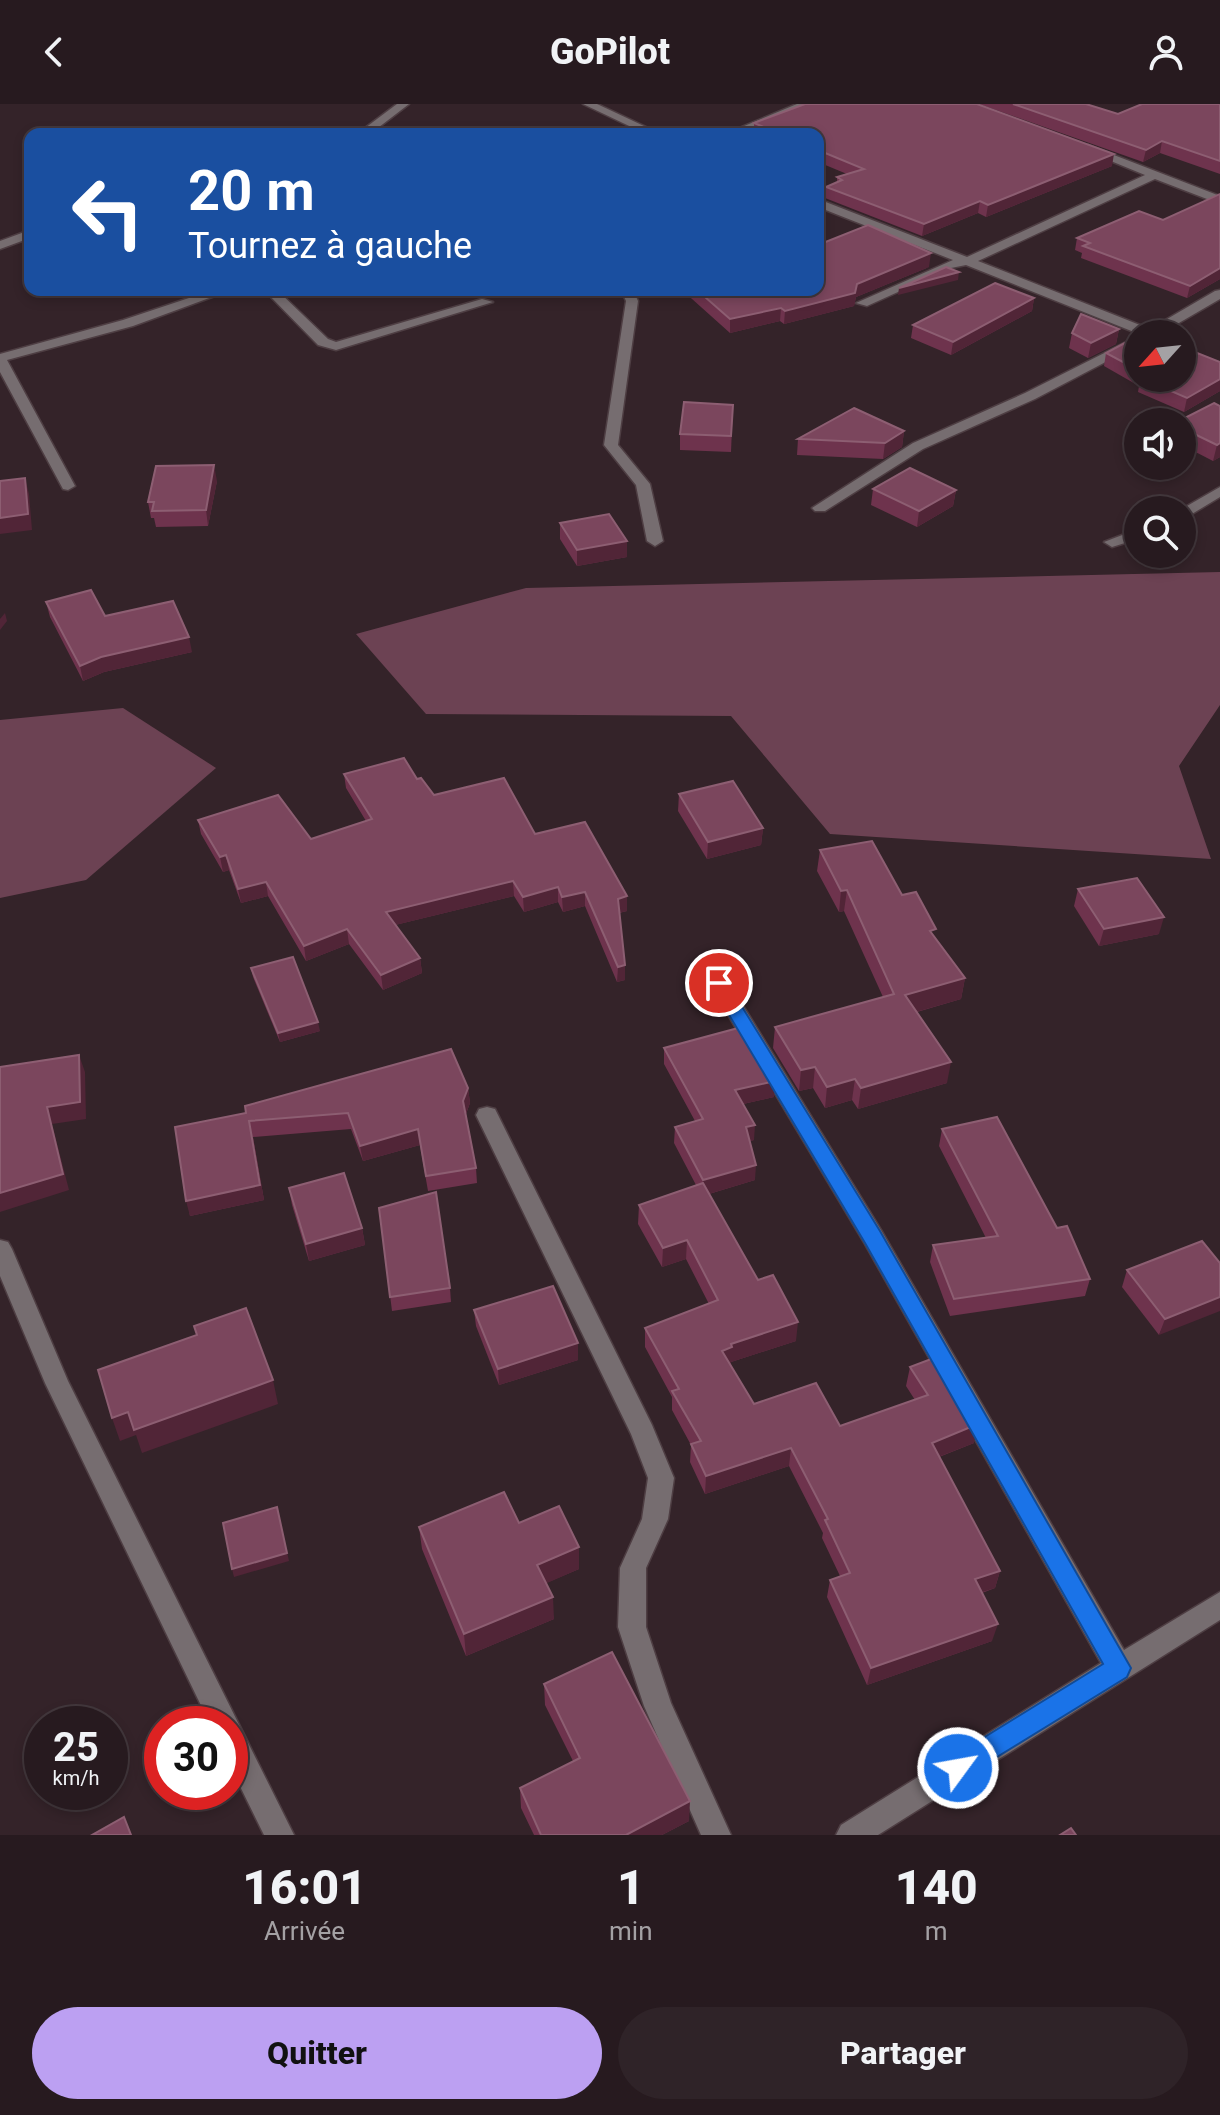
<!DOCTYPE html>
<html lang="fr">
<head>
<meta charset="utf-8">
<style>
	:root { --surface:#271a1f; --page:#2f2328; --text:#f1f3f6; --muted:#a4a1a4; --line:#43383d; --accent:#bca0f2 }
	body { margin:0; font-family:Roboto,sans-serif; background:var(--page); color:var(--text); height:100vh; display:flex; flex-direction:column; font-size:30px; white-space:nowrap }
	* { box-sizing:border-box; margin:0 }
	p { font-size:26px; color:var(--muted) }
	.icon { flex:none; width:44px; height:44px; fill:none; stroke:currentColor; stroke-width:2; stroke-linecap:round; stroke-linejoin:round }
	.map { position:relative; height:1731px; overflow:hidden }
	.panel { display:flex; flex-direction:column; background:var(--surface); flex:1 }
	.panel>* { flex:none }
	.guide { position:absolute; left:24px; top:24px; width:800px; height:168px; border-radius:16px; box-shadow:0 4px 12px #0003,0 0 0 2px var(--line); background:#1a4fa0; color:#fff; overflow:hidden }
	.needle { width:52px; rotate:243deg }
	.fabs { position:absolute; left:1124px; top:216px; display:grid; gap:16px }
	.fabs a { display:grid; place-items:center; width:72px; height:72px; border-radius:50%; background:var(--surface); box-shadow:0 4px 12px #0003,0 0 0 2px var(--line); font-size:40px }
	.speed { position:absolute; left:24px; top:1602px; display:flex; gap:16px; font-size:40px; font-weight:700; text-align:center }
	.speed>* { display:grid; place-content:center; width:104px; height:104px; border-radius:50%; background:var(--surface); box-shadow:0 4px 12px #0003,0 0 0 2px var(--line); line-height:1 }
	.speed small { font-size:20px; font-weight:400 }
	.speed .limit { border:12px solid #d22; background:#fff; color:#111 }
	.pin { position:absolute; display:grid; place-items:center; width:68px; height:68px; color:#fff; margin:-34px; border:4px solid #fff; border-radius:50%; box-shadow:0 2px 8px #0007 }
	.me { position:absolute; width:88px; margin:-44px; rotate:58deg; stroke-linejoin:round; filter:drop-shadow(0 0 6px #0008) }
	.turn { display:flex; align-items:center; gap:28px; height:168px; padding:0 32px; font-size:36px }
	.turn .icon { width:104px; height:104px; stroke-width:2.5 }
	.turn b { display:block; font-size:56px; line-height:68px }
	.eta { display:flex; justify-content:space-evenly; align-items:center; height:136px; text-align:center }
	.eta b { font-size:48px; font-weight:800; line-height:56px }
	.action { display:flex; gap:16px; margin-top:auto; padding:16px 32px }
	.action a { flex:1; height:92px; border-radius:48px; background:var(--accent); color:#111; font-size:32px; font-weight:800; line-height:92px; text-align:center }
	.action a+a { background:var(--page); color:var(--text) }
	header { display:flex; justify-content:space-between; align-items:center; height:104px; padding:0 32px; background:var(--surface); font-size:36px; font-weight:800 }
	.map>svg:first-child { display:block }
	.green { fill:#6c4253 }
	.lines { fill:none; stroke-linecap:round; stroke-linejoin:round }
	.minor-casing { stroke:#4e3e43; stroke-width:3 }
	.minor { fill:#766d70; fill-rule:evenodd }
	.wall { fill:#6e334d }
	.shaded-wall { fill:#512537 }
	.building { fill:#7b465d; stroke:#8d5e72; stroke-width:2 }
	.route { fill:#1a73e8; stroke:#114b97; stroke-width:2 }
</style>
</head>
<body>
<header><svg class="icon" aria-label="back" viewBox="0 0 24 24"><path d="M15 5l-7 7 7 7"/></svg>GoPilot<svg class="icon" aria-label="person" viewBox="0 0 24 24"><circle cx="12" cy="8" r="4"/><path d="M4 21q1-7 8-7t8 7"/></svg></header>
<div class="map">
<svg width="1220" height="1731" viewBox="0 0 1220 1731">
	<rect width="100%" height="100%" fill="#342329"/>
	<g class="green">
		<path d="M1220,468v133l-41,61 32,93 -381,-25 -99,-118 -305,-2 -70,-80 170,-46z"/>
		<path d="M123,604l93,60 -130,112 -86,18v-178z"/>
	</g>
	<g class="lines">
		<g class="minor-casing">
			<g id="minor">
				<path d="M397,0h12l-39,30h-13z"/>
				<path d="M583,0h14l64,30h-15z"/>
				<path d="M797,0h15l-71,30h-16z"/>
				<path d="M1088,41l132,51v8l-65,-25 -177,82 172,68 65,-38 5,-1v9l-60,35h-21l-173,-69 -15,3 -84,38 -11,-3 97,-43 -135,-53v-8l149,58 178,-82 -61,-25 -2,-2z"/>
				<path d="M30,126v8l-30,11v-8z"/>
				<path d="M213,186h18l-98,36 -126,34 68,126 -7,4 -5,-1 -63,-117v-18l123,-34z"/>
				<path d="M264,186h13l51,49 8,3 146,-43 11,3 -157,48 -18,-5z"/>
				<path d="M621,186h12l5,11 -20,144 32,39 13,57 -8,5 -8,-5 -11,-56 -32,-40 22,-144z"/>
				<path d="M1138,232v9l-103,54 -112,50 -98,62h-10l-3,-3 101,-65 112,-50z"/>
				<path d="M1220,383v10l-38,23v-10h-2z"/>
				<path d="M1138,425v10l-26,8 -8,-5z"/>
				<path d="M719,872l7,2 155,252 243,420 96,-58v28l-342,215h-42l5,-10 260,-162 -236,-419 -156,-261 3,-5z"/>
				<path d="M487,1003l8,2 3,6 154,310 22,53 -6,41 -22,49v59l25,76 60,132h-30l-57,-129 -26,-79 2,-59 22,-49 6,-41 -17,-44 -155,-319 3,-6z"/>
				<path d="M0,1136l8,2 4,7 56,132 226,454h-30l-34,-69v-42h-20l-165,-341 -45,-107z"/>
			</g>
		</g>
		<use href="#minor" class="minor"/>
	</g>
	<g class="wall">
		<path d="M979,0h107l32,10 102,-10v70l-60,-21 -17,9z"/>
		<path d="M754,19l358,43 -126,51 -8,-4 -56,23 -97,-38 1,-11 11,-5v-5l10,-3 -29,-12v-28h-64z"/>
		<path d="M1220,90v85l-33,19 -106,-40 1,-5 -7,-3 2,-12 86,-18z"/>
		<path d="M929,163l-73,30 -2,9 -70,18 -4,-3 -50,12 -48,-43h136z"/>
		<path d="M1034,194l-2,13 -81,44 -40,-17 2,-13z"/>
		<path d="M1119,225l-3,15 -28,14 -19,-10 3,-15z"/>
		<path d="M1138,234v40h44l38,-16v29l-36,21 -46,-20 1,-6 -35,-20 2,-13z"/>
		<path d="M1214,299l6,54 -7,4 -31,-16v-23z"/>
		<path d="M733,301l-2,47 -51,-2v-16z"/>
		<path d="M904,327l-2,16 -19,12 -86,-4 1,-16z"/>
		<path d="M217,377l-9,45 -52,1 -2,-9h-3l-3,-16z"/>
		<path d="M873,385l83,1 -3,16 -36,21 -46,-22z"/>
		<path d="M560,419l67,18v16l-50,9 -17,-27z"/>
		<path d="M46,498l59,14 87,36 -88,20 -21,9 -33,-64z"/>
		<path d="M344,670l73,5 17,16 101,39 92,77 -8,2 6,52v15l-8,2 -32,-76 -22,6 -5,-10 -34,10 -10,-16 -119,29 25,33 2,15 -39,17 -34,-46 -43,17 -38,-65 -27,7 -12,-33 -6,2 -22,-38 -3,-14 113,19 55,-18 -20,-33z"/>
		<path d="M679,690l84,34 -2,17 -54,14 -29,-48z"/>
		<path d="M820,746l82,45 63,83 -4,21 -44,13 30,71 -89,26 -6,-9 -27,8 -12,-20 -14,3 -26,-43 2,-21 108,-30 -39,-86 -5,1 -22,-41z"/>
		<path d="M1078,785l81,45 -60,12 -25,-40z"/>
		<path d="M251,864l69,63 -40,11 -27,-65z"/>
		<path d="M664,944l111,33 -1,16 -31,7 11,36 -4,1 5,39 -46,14 49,86 38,61 -65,21v4l23,38 86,22 75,-26 -9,-14 4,-19 64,76 -35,14 61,114 -5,17 -13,5 10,48 -125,44 -40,-88 3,-17 10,-4 -18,-38 1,-5 -34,-67 -84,28 -15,-32 1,-17 -19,-35v-13l-27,-50v-19l64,-24 -23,-45 -24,8 -24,-43 1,-19 57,-20 -22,-42 1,-16 20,-6 -31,-57z"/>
		<path d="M468,984l2,15 -4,11 10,54 1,15 -49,8 -8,-46 -57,16 -12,-32 -98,8 11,63 -74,16 -15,-89z"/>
		<path d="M942,1025l115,99 33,51 -5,17 -135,20 -20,-54 3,-17 53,-7 -47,-92z"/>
		<path d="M289,1084l73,40 3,17 -56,16 -17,-56z"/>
		<path d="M379,1104l71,80 1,14 -59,9z"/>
		<path d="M1202,1137l-43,94 -37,-48 5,-17z"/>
		<path d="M474,1206l104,50 -79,25 -23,-59z"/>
		<path d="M419,1423l160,20v22l-33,14 8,36 -88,37 -44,-107z"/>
		<path d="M544,1580l145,137 -27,14h-128l-13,-27 -1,-20 53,-27 -28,-56z"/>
	</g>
	<g class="shaded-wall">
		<path d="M1162,37l-2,12 -17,9 3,-12z"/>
		<path d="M1114,50l-2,12 -126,51 2,-12z"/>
		<path d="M980,97l-2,12 -56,23 2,-12z"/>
		<path d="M931,149l-2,14 -73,30 -2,9 -70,18 1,-13 72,-27z"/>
		<path d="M1220,164v11l-33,19 3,-12z"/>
		<path d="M959,168l-1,8 -60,15 1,-7z"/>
		<path d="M1034,194l-2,13 -81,44 2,-13z"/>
		<path d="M781,204l-1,13 -50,12v-14z"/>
		<path d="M1119,225l-3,15 -28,14 3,-15z"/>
		<path d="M1220,275v12l-36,21 3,-14z"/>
		<path d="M904,327l-2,16 -19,12 2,-16z"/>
		<path d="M1220,339v14l-7,4 4,-16z"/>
		<path d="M214,361l3,16 -9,45 -2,-16z"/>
		<path d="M25,374l4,16 3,36 -32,4v-16z"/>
		<path d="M956,386l-3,16 -36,21 2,-16z"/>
		<path d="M627,437v16l-50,9v-16z"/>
		<path d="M5,509l2,8 -7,9v-11z"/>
		<path d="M189,533l3,15 -88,20 -21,9 -3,-15 21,-9z"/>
		<path d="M763,724l-2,17 -54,14 1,-17z"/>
		<path d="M226,751l3,15 -6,2 -3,-15z"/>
		<path d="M513,777l1,15 -127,31 -1,-15z"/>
		<path d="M266,778l2,14 -27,7 -3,-14z"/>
		<path d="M558,783v15l-34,10 -1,-15z"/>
		<path d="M847,786l-3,21 -5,1 2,-21z"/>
		<path d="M585,788v14l-22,6 -1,-15z"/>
		<path d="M627,792v15l-9,2v-14z"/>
		<path d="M1164,813l-5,17 -60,12 5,-17z"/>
		<path d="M347,825l2,15 -43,17 -2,-15z"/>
		<path d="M420,854l2,15 -39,17 -2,-15z"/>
		<path d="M625,861v15l-8,2 1,-15z"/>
		<path d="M965,874l-4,21 -59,17 3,-21z"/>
		<path d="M318,918l2,9 -40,11 -2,-9z"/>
		<path d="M79,951l6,17 1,47 -34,5 17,66 -69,22v-19l47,-86z"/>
		<path d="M951,958l-4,21 -89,26 3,-21z"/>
		<path d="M815,963l-2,21 -14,3 2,-21z"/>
		<path d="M855,975l-3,21 -27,8 2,-21z"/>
		<path d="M775,977l-1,16 -40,9 1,-16z"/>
		<path d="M468,984l2,15 -5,13 -2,-15z"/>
		<path d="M755,1021l-1,15 -9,3 1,-16z"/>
		<path d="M418,1025l2,16 -57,16 -3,-15z"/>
		<path d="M253,1033l11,63 -74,16 -4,-15z"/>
		<path d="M756,1061l-1,15 -53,16 1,-16z"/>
		<path d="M362,1124l3,17 -56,16 -3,-17z"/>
		<path d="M687,1136l-1,19 -24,8 1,-19z"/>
		<path d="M1220,1193v14l-61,24 6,-16z"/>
		<path d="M798,1218l-2,19 -65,21v4l-9,-15 9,-7z"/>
		<path d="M578,1239v17l-79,25 -1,-16z"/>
		<path d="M273,1276l5,24 -136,49 -6,-18 -16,6 -8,-23 16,-6z"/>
		<path d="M978,1320l-4,19 -46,18 4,-18z"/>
		<path d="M791,1344l-2,18 -84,28 1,-18z"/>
		<path d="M277,1403l12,54 -55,16 -2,-8z"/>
		<path d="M579,1443v22l-41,18 -1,-22z"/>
		<path d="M1000,1467l-5,17 -25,8 5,-17z"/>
		<path d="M553,1493l1,22 -88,37 -2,-22z"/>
		<path d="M998,1520l-6,17 -125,44 4,-17z"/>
		<path d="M690,1697l-1,20 -27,14h-36z"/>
	</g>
	<g class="building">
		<path d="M805,0h172l137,50 -126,51 -8,-4 -56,23 -98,-37 16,-7 -5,-3 27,-8 -46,-19v-16h-37l-27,-11z"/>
		<path d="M1013,0h73l32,10 24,-10h78v57l-58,-20 -16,9z"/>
		<path d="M1220,90v74l-30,18 -107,-40 7,-3 -13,-5 62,-27 24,9z"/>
		<path d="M868,121l63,28 -74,31 -2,9 -70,18 -4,-3 -51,11 -33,-29h121v-45z"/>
		<path d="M946,163l13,5 -60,16z"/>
		<path d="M995,179l39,15 -81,44 -40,-17z"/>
		<path d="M1081,210l38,15 -28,14 -19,-10z"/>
		<path d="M1136,233l2,1v32l-32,-17z"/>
		<path d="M1182,243l38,15v17l-33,19 -46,-20h41z"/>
		<path d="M684,298l49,3 -2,31 -51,-2z"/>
		<path d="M1214,299l6,3v37l-3,2 -35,-17v-6h-5z"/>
		<path d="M854,304l50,23 -19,12 -87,-4z"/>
		<path d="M214,361l-8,45 -54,1 2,-9h-6l8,-36z"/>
		<path d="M910,364l46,22 -37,21 -46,-22z"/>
		<path d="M25,374l3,36 -28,4v-37z"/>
		<path d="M609,410l18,27 -50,9 -17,-27z"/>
		<path d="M91,486l14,26 68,-15 16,36 -88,20 -21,9 -34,-64z"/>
		<path d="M404,654l13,21 4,-1 13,17 70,-17 31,56 50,-12 42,74 -9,3 7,66 -7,2 -33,-75 -23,5 -4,-10 -35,10 -10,-16 -127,31 34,46 -39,17 -34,-46 -43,17 -38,-64 -28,7 -12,-34 -6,2 -22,-37 80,-25 33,44 61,-20 -28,-45z"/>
		<path d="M733,677l30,47 -55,14 -29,-48z"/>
		<path d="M872,737l30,54 14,-3 20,37 -6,2 35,47 -60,17 46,67 -90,26 -6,-9 -28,8 -12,-20 -14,3 -26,-43 119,-33 -47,-104 -6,1 -21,-41z"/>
		<path d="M1137,774l27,39 -60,12 -26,-40z"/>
		<path d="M293,853l25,65 -40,11 -27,-65z"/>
		<path d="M742,923l33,54 -40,9 20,35 -9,2 10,38 -53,15 -28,-53 28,-8 -39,-71z"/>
		<path d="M451,945l17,39 -5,13 13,67 -50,8 -8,-47 -58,17 -12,-33 -99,8 11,64 -74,16 -11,-74 71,-14 -1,-7z"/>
		<path d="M79,951l1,47 -33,5 16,67 -63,19v-126z"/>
		<path d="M997,1013l60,111 10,-2 23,53 -136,20 -21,-54 65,-9 -56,-107z"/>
		<path d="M344,1069l18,55 -56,16 -17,-56z"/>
		<path d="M703,1079l55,97 15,-5 25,47 -67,22 1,3 -10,4 32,53 62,-21 24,43 88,-31 -18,-28 29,-11 39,68 -46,19 68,128 -25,8 23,45 -127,44 -41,-88 20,-7 -25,-53 3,-1 -37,-71 -85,28 -15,-32 10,-3 -29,-50 7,-2 -34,-61 73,-28 -31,-60 -24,8 -24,-43z"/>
		<path d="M436,1088l14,96 -60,9 -11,-89z"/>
		<path d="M1202,1137l18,22v34l-55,22 -38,-49z"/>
		<path d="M553,1182l25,57 -80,26 -24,-59z"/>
		<path d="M246,1204l27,72 -139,50 -6,-18 -16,6 -14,-48 99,-35 -3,-9z"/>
		<path d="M504,1388l15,31 40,-17 20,41 -42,18 16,32 -89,37 -45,-107z"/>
		<path d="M277,1403l10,46 -55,16 -9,-46z"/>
		<path d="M612,1548l78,149 -64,34h-85l-21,-47 60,-30 -36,-74z"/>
		<path d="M124,1713l7,18h-39z"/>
		<path d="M1071,1724l5,7h-16z"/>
	</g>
	<path class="route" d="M719,873l6,2 155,252 251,437 -4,9 -169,104 -9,-4 -4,-9 4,-9 154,-95 -238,-421 -155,-260z"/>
</svg>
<div class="fabs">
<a><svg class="needle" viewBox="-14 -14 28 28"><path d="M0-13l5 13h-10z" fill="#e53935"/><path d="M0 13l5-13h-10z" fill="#a4a1a4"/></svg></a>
<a><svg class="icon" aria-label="sound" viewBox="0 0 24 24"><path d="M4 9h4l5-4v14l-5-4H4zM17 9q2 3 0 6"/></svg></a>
<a><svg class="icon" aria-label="search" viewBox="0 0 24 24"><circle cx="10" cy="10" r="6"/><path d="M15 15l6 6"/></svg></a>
</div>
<div class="speed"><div>25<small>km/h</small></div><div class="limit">30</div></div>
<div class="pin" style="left:719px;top:879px;background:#d93025"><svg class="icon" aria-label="arrive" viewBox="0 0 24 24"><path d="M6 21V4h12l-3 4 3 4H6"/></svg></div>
<svg class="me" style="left:958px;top:1664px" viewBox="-20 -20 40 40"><circle r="17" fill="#1a73e8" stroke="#fff" stroke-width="3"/><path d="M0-11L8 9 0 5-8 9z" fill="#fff"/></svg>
<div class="guide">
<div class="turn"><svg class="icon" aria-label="left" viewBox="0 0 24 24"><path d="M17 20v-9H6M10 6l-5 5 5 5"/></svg><div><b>20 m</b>Tournez à gauche</div></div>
</div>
</div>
<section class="panel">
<div class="eta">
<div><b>16:01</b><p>Arrivée</p></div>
<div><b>1</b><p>min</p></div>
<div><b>140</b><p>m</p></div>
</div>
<div class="action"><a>Quitter</a><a>Partager</a></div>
</section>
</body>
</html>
